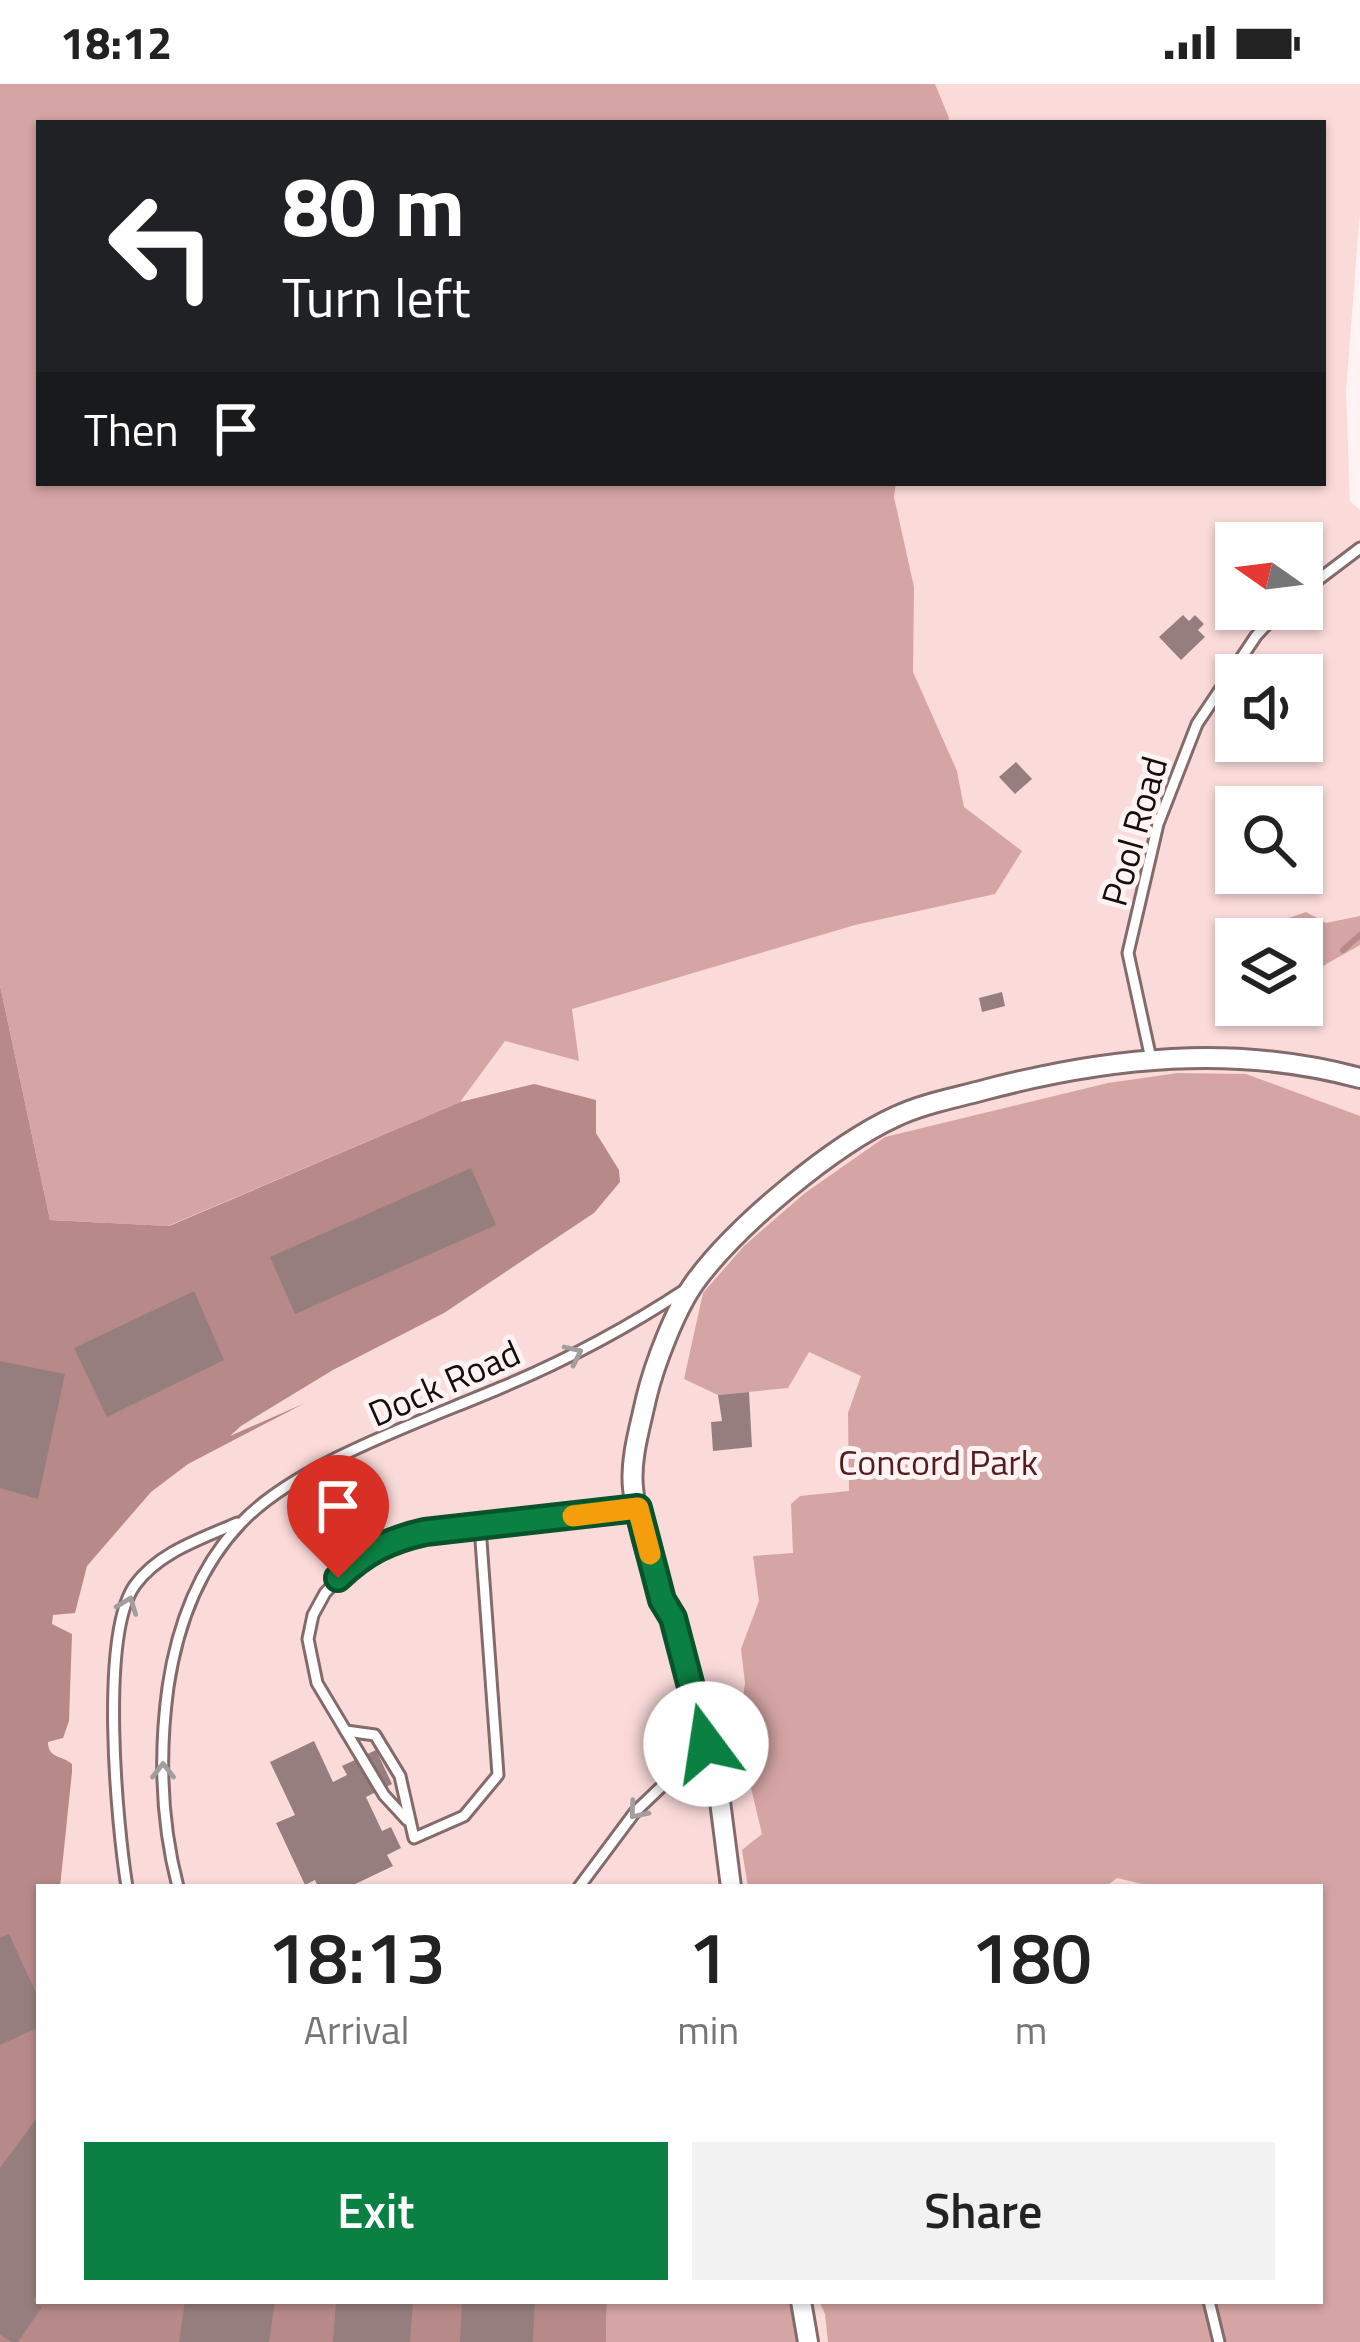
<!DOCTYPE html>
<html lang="en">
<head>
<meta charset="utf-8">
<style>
	:root { --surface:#fff; --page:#f2f2f2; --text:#222; --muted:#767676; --accent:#0b8043 }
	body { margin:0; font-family:"Titillium Web",sans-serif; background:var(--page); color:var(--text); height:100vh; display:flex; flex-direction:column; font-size:45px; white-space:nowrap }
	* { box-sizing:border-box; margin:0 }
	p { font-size:39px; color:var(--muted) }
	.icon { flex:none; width:66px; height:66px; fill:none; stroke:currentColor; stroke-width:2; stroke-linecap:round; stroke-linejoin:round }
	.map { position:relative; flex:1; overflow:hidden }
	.drawer { position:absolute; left:36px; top:1800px; width:1287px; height:420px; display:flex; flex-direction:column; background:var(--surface); border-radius:0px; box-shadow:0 3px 9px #0004 }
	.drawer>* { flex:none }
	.banner { position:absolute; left:36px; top:36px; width:1290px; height:366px; border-radius:0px; box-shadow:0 3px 9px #0004; background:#202124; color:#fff; overflow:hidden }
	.needle { width:78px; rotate:284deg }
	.tools { position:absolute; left:1215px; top:438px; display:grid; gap:24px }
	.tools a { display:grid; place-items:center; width:108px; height:108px; border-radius:0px; background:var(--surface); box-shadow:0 3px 9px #0004; font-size:60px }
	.pin { position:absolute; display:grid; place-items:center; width:102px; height:102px; color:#fff; margin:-123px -51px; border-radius:50% 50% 50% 0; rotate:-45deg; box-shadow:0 0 12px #0007 }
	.pin .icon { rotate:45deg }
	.me { position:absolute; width:132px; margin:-66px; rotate:346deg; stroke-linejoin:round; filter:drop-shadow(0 0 9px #0008) }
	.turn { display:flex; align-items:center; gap:42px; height:252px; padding:0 48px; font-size:54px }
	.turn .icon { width:156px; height:156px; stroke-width:2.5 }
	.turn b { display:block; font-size:84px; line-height:102px }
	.then { display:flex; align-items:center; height:114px; padding:0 48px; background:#0003; gap:24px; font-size:45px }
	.eta { display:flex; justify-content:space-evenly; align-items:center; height:204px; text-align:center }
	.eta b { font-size:72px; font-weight:600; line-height:84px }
	.primary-button { display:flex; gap:24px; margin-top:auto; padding:24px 48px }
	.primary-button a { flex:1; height:138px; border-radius:0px; background:var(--accent); color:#fff; font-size:48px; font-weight:600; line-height:138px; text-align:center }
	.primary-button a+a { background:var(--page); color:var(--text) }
	.status { display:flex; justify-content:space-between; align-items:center; height:84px; padding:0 60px; background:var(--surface); direction:ltr }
	.status svg { height:33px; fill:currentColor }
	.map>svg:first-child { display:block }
	.green { fill:#fbdbda; fill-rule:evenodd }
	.forest { fill:#d5a4a4 }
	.water { fill:#b88989 }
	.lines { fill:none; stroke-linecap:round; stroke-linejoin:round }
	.stream { stroke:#b88989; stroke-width:6 }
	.building { fill:#977e7e }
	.service-casing { stroke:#846b6b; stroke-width:15 }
	.minor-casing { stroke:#846b6b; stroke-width:24 }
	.service { stroke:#fff; stroke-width:9 }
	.minor { stroke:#fff; stroke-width:18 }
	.oneway { stroke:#a29e9e }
	.route-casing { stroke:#07532c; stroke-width:30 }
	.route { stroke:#0b8043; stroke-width:21 }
	.slow { stroke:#f59e0b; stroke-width:21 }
	.labels { text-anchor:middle; stroke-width:10; stroke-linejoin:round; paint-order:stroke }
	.street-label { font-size:36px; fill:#160d0d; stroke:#fff3f3 }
	.park-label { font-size:36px; fill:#561b20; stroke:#fff3f3 }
</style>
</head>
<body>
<div class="status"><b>18:12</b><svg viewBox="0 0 49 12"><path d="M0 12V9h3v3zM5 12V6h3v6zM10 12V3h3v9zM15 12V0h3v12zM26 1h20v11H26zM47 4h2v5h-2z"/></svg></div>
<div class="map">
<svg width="1360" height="2258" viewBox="0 0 1360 2258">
	<rect width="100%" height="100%" fill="#fff3f3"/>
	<path class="green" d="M0,0h1360v128l-14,179 4,110 10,9v1832h-754l1,-41h713v-414h-1280l-5,-210 32,-132 174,-119 92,-56 111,-57 174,-143 -22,-37v-33l-136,2 -460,-117zM39,39h1284v360h-1284zM1236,459h66v66h-66zM1236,591h66v66h-66zM1236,723h66v66h-66zM1236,855h66v66h-66z"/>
	<g class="forest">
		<path d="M0,0h935l14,34 -1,5h-909v360h857l-2,14 20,90 -1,85 44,99 7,36 58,44 -27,43 -140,31 -283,84 7,52 -74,-20 -45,61 -292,124 -118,-6 -50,-235z"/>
		<path d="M1306,828l20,11 34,-7v29l-46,26 -12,1v-33h-51l7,-10z"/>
		<path d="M1178,989l68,1 114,42v1226h-532l-3,-28 -6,-13h501v-414h-165l-38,-9 -12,9h-357l-6,-37 20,-16 -24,-101 -19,-4 22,-19 4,-27 -4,-34 18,-48 -6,-45 40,-3 -2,-49 9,-8 49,-5 -1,-78 13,-37 -52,-24 -21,36 -70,7 -34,-16 19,-86 41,-47 61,-53 80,-56 223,-54z"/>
		<path d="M607,2217h183l10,41h-194z"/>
	</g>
	<path class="water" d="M0,901l50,235 119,6 291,-124 74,-18 62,16v33l23,37 1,12 -26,31 -150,100 -111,57 -92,56 -11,10 75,-33 -117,61 -37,28 -64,74 -12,47 -22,2 -1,9 20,10 -3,87 -6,17 -15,4c0,17 14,13 24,22v8l-12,115h-21v414h568l-1,41h-606z"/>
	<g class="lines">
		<path class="stream" d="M1343,866l17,-15"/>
	</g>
	<g class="building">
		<path d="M1183,531l6,6 6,-6 9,9 -6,6 7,7 -24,23 -22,-23z"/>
		<path d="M1016,678l16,17 -17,15 -16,-17z"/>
		<path d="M1002,908l3,14 -23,6 -3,-14z"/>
		<path d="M471,1084l25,57 -201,89 -25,-57z"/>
		<path d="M194,1207l30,69 -117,57 -33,-69z"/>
		<path d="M0,1277l65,13 -27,125 -38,-11z"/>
		<path d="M749,1308l3,55 -39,4 -2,-29 11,-1 -4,-26z"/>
		<path d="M314,1657l19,41 14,-7 -5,-9 34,-16 16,34 -26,13 16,34 9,-4 10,21 -14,7 6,11 -44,21h-31l-3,-7 -10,5 -29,-62 19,-8 -25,-53z"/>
		<path d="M9,1850l30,65v28l-39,18v-107z"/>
		<path d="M39,2031v178l-6,7 9,7 -24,35h-7l-11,-8v-166z"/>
		<path d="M185,2217h90l-6,41h-90z"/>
		<path d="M336,2217h77l-3,41h-77z"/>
		<path d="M462,2217h73l-2,41h-73z"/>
	</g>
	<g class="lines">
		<g class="service-casing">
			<g id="service">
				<path d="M1302,508l58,-44"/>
				<path d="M1151,975l-23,-106 30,-129 39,-100 59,-88 25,-27"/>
				<path d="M346,1647l29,4 25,41 14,62 50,-22 34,-41 -18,-248"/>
				<path d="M407,1736l-23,-25 -67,-112 -9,-44 5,-24 12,-22 28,-30 40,-24 245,-31"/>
				<path d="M127,1803c-10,-62 -28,-252 8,-302 24,-33 66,-46 102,-62"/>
				<path d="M178,1803c-17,-65 -19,-133 -10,-200 9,-60 31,-120 73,-164 57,-60 182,-102 259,-135 65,-27 127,-60 186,-99"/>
				<path d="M579,1803l56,-75 71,-68"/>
				<path d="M1209,2217l10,41"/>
			</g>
		</g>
		<g class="minor-casing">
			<g id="minor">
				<path d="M731,1803l-11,-86 -47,-183c-19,-32 -36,-92 -40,-130 -3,-29 7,-61 13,-89 8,-34 29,-89 49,-117 42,-57 138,-137 202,-166 28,-13 58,-18 87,-26 125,-33 251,-46 376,-12"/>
				<path d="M801,2217l7,41"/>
			</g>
		</g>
		<use href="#service" class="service"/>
		<use href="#minor" class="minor"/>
	</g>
	<defs><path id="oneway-chevron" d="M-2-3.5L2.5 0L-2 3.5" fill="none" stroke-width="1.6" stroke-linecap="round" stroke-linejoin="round" transform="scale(3)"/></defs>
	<g class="oneway">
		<use href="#oneway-chevron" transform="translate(574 1270) rotate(-25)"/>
		<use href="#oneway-chevron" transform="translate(128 1521) rotate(-69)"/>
		<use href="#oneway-chevron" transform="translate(163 1687) rotate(-90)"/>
		<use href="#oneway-chevron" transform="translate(637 1727) rotate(130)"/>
	</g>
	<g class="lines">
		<g class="route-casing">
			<path id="route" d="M338,1494c27,-26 51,-38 87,-46l213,-24 24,92 11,18 33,126"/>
		</g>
		<use href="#route" class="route"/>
		<path class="slow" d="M573,1432l65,-8 12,46"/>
	</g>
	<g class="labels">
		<g class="street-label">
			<text transform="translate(1134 747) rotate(-74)" y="13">Pool Road</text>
			<text transform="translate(444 1299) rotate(-24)" y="13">Dock Road</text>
		</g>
		<g class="park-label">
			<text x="938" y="1391">Concord Park</text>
		</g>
	</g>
</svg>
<div class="tools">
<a><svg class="needle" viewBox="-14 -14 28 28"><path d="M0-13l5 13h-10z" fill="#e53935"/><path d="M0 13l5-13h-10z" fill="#767676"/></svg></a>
<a><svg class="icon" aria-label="sound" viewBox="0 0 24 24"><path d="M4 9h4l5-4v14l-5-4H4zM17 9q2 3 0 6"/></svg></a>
<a><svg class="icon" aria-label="search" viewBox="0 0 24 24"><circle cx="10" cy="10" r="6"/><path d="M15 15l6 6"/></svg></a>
<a><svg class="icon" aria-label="layers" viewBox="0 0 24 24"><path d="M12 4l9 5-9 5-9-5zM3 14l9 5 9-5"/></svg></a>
</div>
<div class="pin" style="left:338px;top:1494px;background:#d93025"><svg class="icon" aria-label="arrive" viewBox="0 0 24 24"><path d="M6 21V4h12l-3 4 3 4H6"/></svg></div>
<svg class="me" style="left:706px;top:1660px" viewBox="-20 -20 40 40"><circle r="19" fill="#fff"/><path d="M0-13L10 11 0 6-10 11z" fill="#0b8043"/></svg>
<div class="banner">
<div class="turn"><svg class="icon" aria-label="left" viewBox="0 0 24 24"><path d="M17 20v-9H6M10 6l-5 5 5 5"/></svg><div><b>80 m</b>Turn left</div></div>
<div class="then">Then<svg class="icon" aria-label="arrive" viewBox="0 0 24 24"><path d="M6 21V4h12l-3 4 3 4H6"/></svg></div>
</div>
<section class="drawer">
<div class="eta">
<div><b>18:13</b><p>Arrival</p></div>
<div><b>1</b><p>min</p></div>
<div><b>180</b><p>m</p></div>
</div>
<div class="primary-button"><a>Exit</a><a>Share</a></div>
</section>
</div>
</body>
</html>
